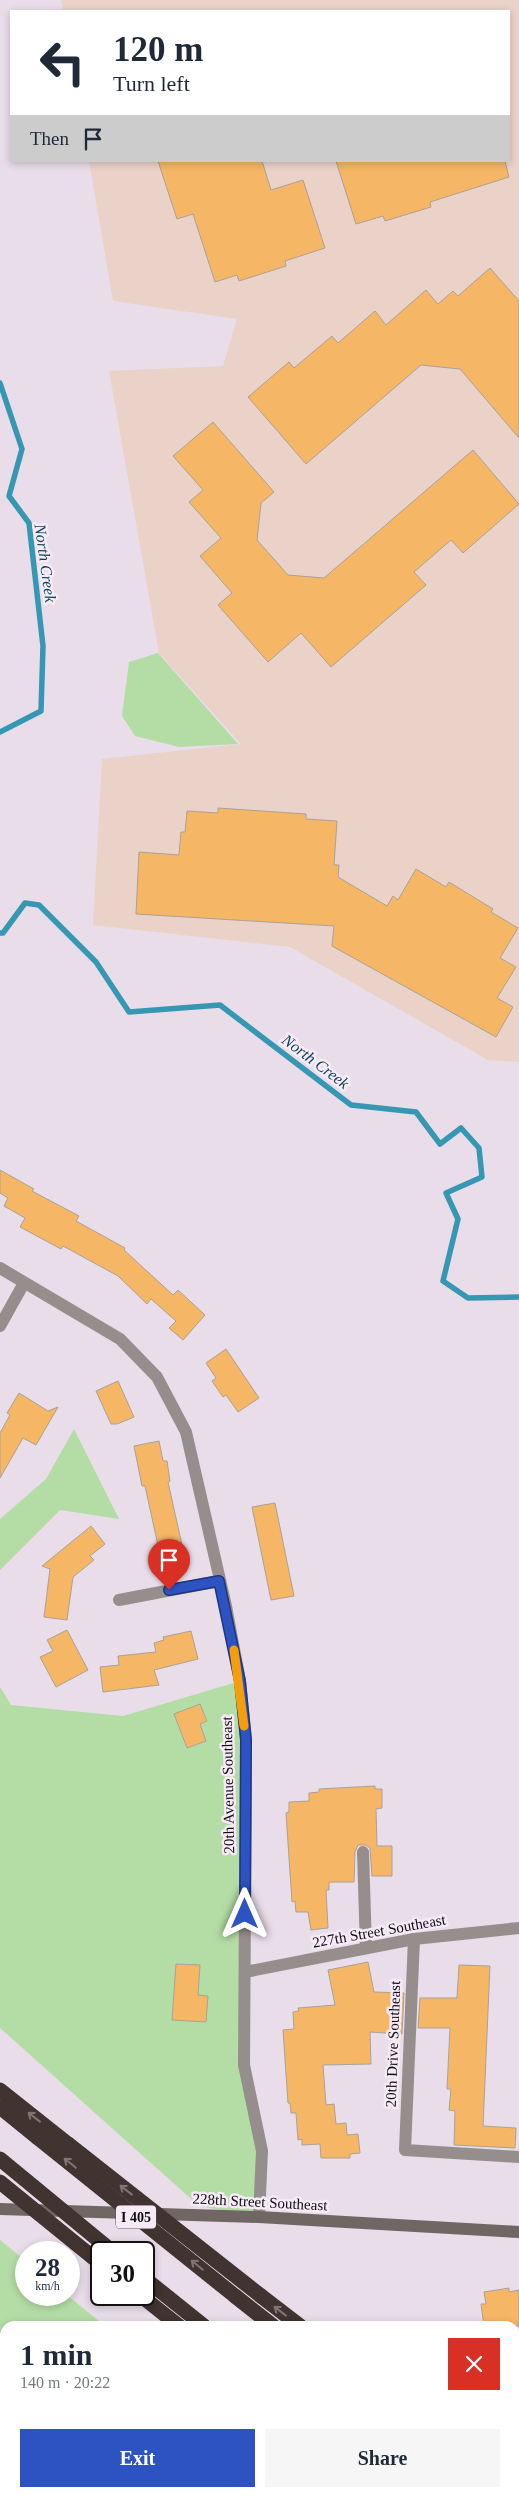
<!DOCTYPE html>
<html lang="en">
<head>
<meta charset="utf-8">
<style>
	:root { --surface:#fff; --page:#f6f6f7; --text:#1f2937; --muted:#747a83; --accent:#2d53c2 }
	body { margin:0; font-family:Georgia,serif; background:var(--page); color:var(--text); height:100vh; display:flex; flex-direction:column; font-size:19px; white-space:nowrap }
	* { box-sizing:border-box; margin:0 }
	p { font-size:16px; color:var(--muted) }
	.icon { flex:none; width:28px; height:28px; fill:none; stroke:currentColor; stroke-width:2; stroke-linecap:round; stroke-linejoin:round }
	.map { position:relative; flex:1; overflow:hidden }
	.drawer { position:absolute; left:0px; top:2321px; width:520px; height:176px; display:flex; flex-direction:column; background:var(--surface); border-radius:15px 15px 0 0; box-shadow:0 2px 8px #0003 }
	.drawer>* { flex:none }
	.hud { position:absolute; left:10px; top:10px; width:500px; height:152px; border-radius:0px; box-shadow:0 2px 8px #0003; background:#fff; color:var(--text); overflow:hidden }
	.speed { position:absolute; left:15px; top:2241px; display:flex; gap:10px; font-size:25px; font-weight:700; text-align:center }
	.speed>* { display:grid; place-content:center; width:65px; height:65px; border-radius:50%; background:var(--surface); box-shadow:0 2px 8px #0003; line-height:1 }
	.speed small { font-size:12px; font-weight:400 }
	.speed .limit { border:2px solid #111; border-radius:8px; background:#fff; color:#111 }
	.pin { position:absolute; display:grid; place-items:center; width:42px; height:42px; color:#fff; margin:-51px -21px; border-radius:50% 50% 50% 0; rotate:-45deg; box-shadow:0 0 5px #0007 }
	.pin .icon { rotate:45deg }
	.me { position:absolute; width:55px; margin:-28px; rotate:0deg; stroke-linejoin:round; filter:drop-shadow(0 0 4px #0008) }
	.turn { display:flex; align-items:center; gap:18px; height:105px; padding:0 20px; font-size:22px }
	.turn .icon { width:65px; height:65px; stroke-width:2.5 }
	.turn b { display:block; font-size:35px; line-height:42px }
	.then { display:flex; align-items:center; height:48px; padding:0 20px; background:#0003; gap:10px; font-size:19px }
	.round { display:grid; place-items:center; flex:none; width:52px; height:52px; border-radius:0px; background:var(--page) }
	.headline { display:flex; align-items:center; justify-content:space-between; height:85px; padding:0 20px }
	h1 { font-size:30px; font-weight:600; line-height:38px }
	.action { display:flex; gap:10px; margin-top:auto; padding:10px 20px }
	.action a { flex:1; height:58px; border-radius:0px; background:var(--accent); color:#fff; font-size:20px; font-weight:600; line-height:58px; text-align:center }
	.action a+a { background:var(--page); color:var(--text) }
	.map>svg:first-child { display:block }
	.commercial { fill:#ead2c8 }
	.green { fill:#b4dda6 }
	.lines { fill:none; stroke-linecap:round; stroke-linejoin:round }
	.stream { stroke:#3697b3; stroke-width:5.5 }
	.building { fill:#f5b766; stroke:#aba196 }
	.street { stroke:#958e8c; stroke-width:12 }
	.secondary { stroke:#706664; stroke-width:12 }
	.highway { stroke:#403330; stroke-width:15 }
	.highway-bridge { stroke:#403330; stroke-width:15 }
	.oneway { stroke:#807375 }
	.route-casing { stroke:#1d367e; stroke-width:12 }
	.route { stroke:#2d53c2; stroke-width:9 }
	.slow { stroke:#f59e0b; stroke-width:9 }
	.labels { text-anchor:middle; stroke-width:5; stroke-linejoin:round; paint-order:stroke }
	.shield { fill:#f6eaf6; stroke:#564f56; stroke-width:1 }
	.shield-label { font-size:14px; font-weight:bold; fill:#110d11 }
	.street-label { font-size:15px; fill:#110d11; stroke:#f6eaf6 }
	.water-label { font-size:16px; font-style:italic; fill:#0e4655; stroke:#f6eaf6 }
</style>
</head>
<body>
<div class="map">
<svg width="519" height="2497" viewBox="0 0 519 2497">
	<rect width="100%" height="100%" fill="#e8dde9"/>
	<path class="commercial" d="M61,0h458v1062l-31,-2 -198,-113 -197,-22 9,-166 139,-15 -82,-91 -50,-282 114,-5 14,-47 -124,-18 -24,-140h420v-150h-446z"/>
	<g class="green">
		<path d="M158,653l80,91 -59,3 -44,-11 -13,-20 7,-54z"/>
		<path d="M74,1429l45,90 -59,-9 -60,60v-51l46,-40z"/>
		<path d="M240,1681l4,384 18,86 -3,66 -60,-11 -199,-178v-341l11,18 112,11z"/>
		<path d="M0,2240l26,21v34h41l38,31h-100v166l39,1 -3,4h-41z"/>
		<path d="M309,2493l5,4h-189l-8,-4z"/>
	</g>
	<g class="lines">
		<g class="stream">
			<path d="M0,383l22,66 -13,47 20,27 14,123 -2,65 -41,21"/>
			<path d="M0,933h3l22,-30 14,2 57,57 33,50 91,-7 131,100 65,7 24,32 21,-16 18,20 3,29 -36,16 12,26 -15,62 25,17 51,-1"/>
		</g>
	</g>
	<g class="building">
		<path d="M158,161h104l9,29 32,-10 22,68 -40,13 1,5 -47,15 -2,-6 -22,7 -22,-68 -16,5z"/>
		<path d="M336,161h169l4,16 -79,25 1,5 -46,14 -2,-5 -27,8z"/>
		<path d="M490,268l29,33v137l-59,-69 -39,-4 -115,99 -58,-67 41,-35 5,6 38,-32 6,7 37,-32 11,14 40,-35 12,14 15,-13 5,5z"/>
		<path d="M213,422l61,70 -13,11 -4,37 31,35 36,3 149,-128 46,54 -56,49 -12,-13 -37,32 12,13 -95,82 -30,-34 -33,29 -50,-57 14,-12 -32,-37 21,-18 -32,-36 14,-12 -30,-34z"/>
		<path d="M218,808l88,6v5l31,2 -3,44h5l-1,12 49,29 6,-10 5,4 18,-31 30,18 3,-5 44,27 -2,3 27,16 -18,30 16,9 -19,31 16,9 -17,30 -164,-91 2,-20 -198,-12 3,-62 40,3 2,-23h4l2,-21 31,2z"/>
		<path d="M0,1170l34,19 -2,2 47,25 -3,5 49,27 -1,2 49,45 5,-5 27,25 -22,25 -14,-12 7,-7 -25,-22 -4,5 -29,-28 -55,-30 -2,3 -41,-22 5,-9 -21,-12 4,-8 -8,-5z"/>
		<path d="M226,1349l33,49 -21,14 -12,-17 -3,2 -11,-16 4,-3 -10,-15z"/>
		<path d="M118,1381l16,36 -17,7h-6l-15,-33z"/>
		<path d="M19,1393l29,18 10,-4 -22,38 -13,-7 -23,40v-45l10,-18 -3,-2z"/>
		<path d="M159,1441l4,20h4l3,20 -2,1 14,63 -23,5 -14,-64h-3l-8,-40z"/>
		<path d="M275,1503l19,93 -23,4 -19,-93z"/>
		<path d="M91,1526l14,18 -15,12 4,4 -21,17 -6,43 -23,-3 6,-48 -8,-3z"/>
		<path d="M67,1630l21,40 -32,17 -16,-30 13,-6 -6,-11z"/>
		<path d="M191,1631l7,28 -44,11 5,15 -56,7 -3,-25 19,-2 -1,-9 38,-4 -2,-9 10,-3 -1,-3z"/>
		<path d="M200,1704l7,17 -7,3 6,17 -19,7 -13,-34z"/>
		<path d="M375,1786v3h7v19l-6,1 1,37h15v30h-20l-2,-28 -4,-3h-8l-3,7 -1,30h-25v8h-3l2,38 -17,2 -3,-18h-12l-1,-11 -3,1 -6,-89 3,-1v-10l20,-1v-8l10,-1v-3z"/>
		<path d="M368,1962l6,30 30,1 -2,41 -32,-2 1,32 -48,1 3,40 8,-1 2,20 10,-1 1,12 11,-1 2,19 -10,1v4h-29l-1,-14 -18,1v-6l-4,1 -2,-27h-5l-1,-10h-2l-5,-73 11,-1 -1,-17 6,-1 -1,-3 37,-3 -7,-35z"/>
		<path d="M176,1964l24,1 -2,30 10,1 -2,26 -34,-2z"/>
		<path d="M459,1965l31,1 -7,160 33,2 -1,20 -61,-3 1,-34 -6,-1 2,-21h-4l3,-61h-32l2,-30h37z"/>
		<path d="M509,2288v4l10,-2v36h-23v-2l-12,2 -3,-22h5l-2,-12z"/>
	</g>
	<g class="lines">
		<g class="street">
			<path d="M0,1268l120,71 37,38 29,55 40,174 14,75 6,59 -2,325 18,86 -3,66"/>
			<path d="M0,1326l24,-43"/>
			<path d="M119,1600l100,-19"/>
			<path d="M363,1852l3,96"/>
			<path d="M414,1939l-9,211 114,7"/>
			<path d="M245,1972l169,-33 105,-11"/>
		</g>
		<path class="secondary" d="M0,2209l259,8 260,15"/>
		<g class="highway">
			<path d="M0,2090l68,54"/>
			<path d="M0,2107l38,31"/>
			<path d="M144,2278l60,48"/>
			<path d="M140,2295l39,31"/>
			<path d="M235,2296l38,30"/>
			<path d="M261,2296l39,30"/>
			<path d="M386,2492l6,5"/>
			<path d="M410,2492l5,5"/>
			<path d="M481,2492l6,5"/>
			<path d="M515,2492l4,4"/>
		</g>
		<g class="highway-bridge">
			<path d="M38,2138l197,158"/>
			<path d="M68,2144l193,152"/>
			<path d="M0,2159l113,93"/>
			<path d="M0,2182l101,82"/>
		</g>
	</g>
	<defs><path id="oneway-shaft" d="M-6 0H5M1.5-3L5.5 0L1.5 3" fill="none" stroke-width="1.6" stroke-linecap="round" stroke-linejoin="round" transform="scale(1.25)"/></defs>
	<g class="oneway">
		<use href="#oneway-shaft" transform="translate(34 2117) rotate(-142)"/>
		<use href="#oneway-shaft" transform="translate(70 2163) rotate(-141)"/>
		<use href="#oneway-shaft" transform="translate(126 2190) rotate(-142)"/>
		<use href="#oneway-shaft" transform="translate(197 2265) rotate(-141)"/>
		<use href="#oneway-shaft" transform="translate(280 2311) rotate(-142)"/>
	</g>
	<g class="lines">
		<g class="route-casing">
			<path id="route" d="M169,1590l50,-9 21,100 6,59 -1,174"/>
		</g>
		<use href="#route" class="route"/>
		<path class="slow" d="M234,1650l10,76"/>
	</g>
	<g class="labels">
		<rect class="shield" x="116" y="2205.5" width="40" height="23" rx="4"/>
		<g class="shield-label">
			<text x="136" y="2222">I 405</text>
		</g>
		<g class="street-label">
			<text transform="translate(228 1785) rotate(-91)" y="5">20th Avenue Southeast</text>
			<text transform="translate(379 1931) rotate(-10)" y="5">227th Street Southeast</text>
			<text transform="translate(393 2044) rotate(-88)" y="5">20th Drive Southeast</text>
			<text transform="translate(260 2202) rotate(3)" y="5">228th Street Southeast</text>
		</g>
		<g class="water-label">
			<text transform="translate(46 563) rotate(82)" y="6">North Creek</text>
			<text transform="translate(316 1061) rotate(37)" y="6">North Creek</text>
		</g>
	</g>
</svg>
<div class="speed"><div>28<small>km/h</small></div><div class="limit">30</div></div>
<div class="pin" style="left:169px;top:1590px;background:#d93025"><svg class="icon" aria-label="arrive" viewBox="0 0 24 24"><path d="M6 21V4h12l-3 4 3 4H6"/></svg></div>
<svg class="me" style="left:245px;top:1914px" viewBox="-20 -20 40 40"><path d="M0-17L14 15 0 8-14 15z" fill="#2d53c2" stroke="#fff" stroke-width="4"/></svg>
<div class="hud">
<div class="turn"><svg class="icon" aria-label="left" viewBox="0 0 24 24"><path d="M17 20v-9H6M10 6l-5 5 5 5"/></svg><div><b>120 m</b>Turn left</div></div>
<div class="then">Then<svg class="icon" aria-label="arrive" viewBox="0 0 24 24"><path d="M6 21V4h12l-3 4 3 4H6"/></svg></div>
</div>
<section class="drawer">
<div class="headline"><div><h1>1 min</h1><p>140 m · 20:22</p></div><a class="round" style="background:#d93025;color:#fff"><svg class="icon" aria-label="close" viewBox="0 0 24 24"><path d="M6 6l12 12M18 6L6 18"/></svg></a></div>
<div class="action"><a>Exit</a><a>Share</a></div>
</section>
</div>
</body>
</html>
